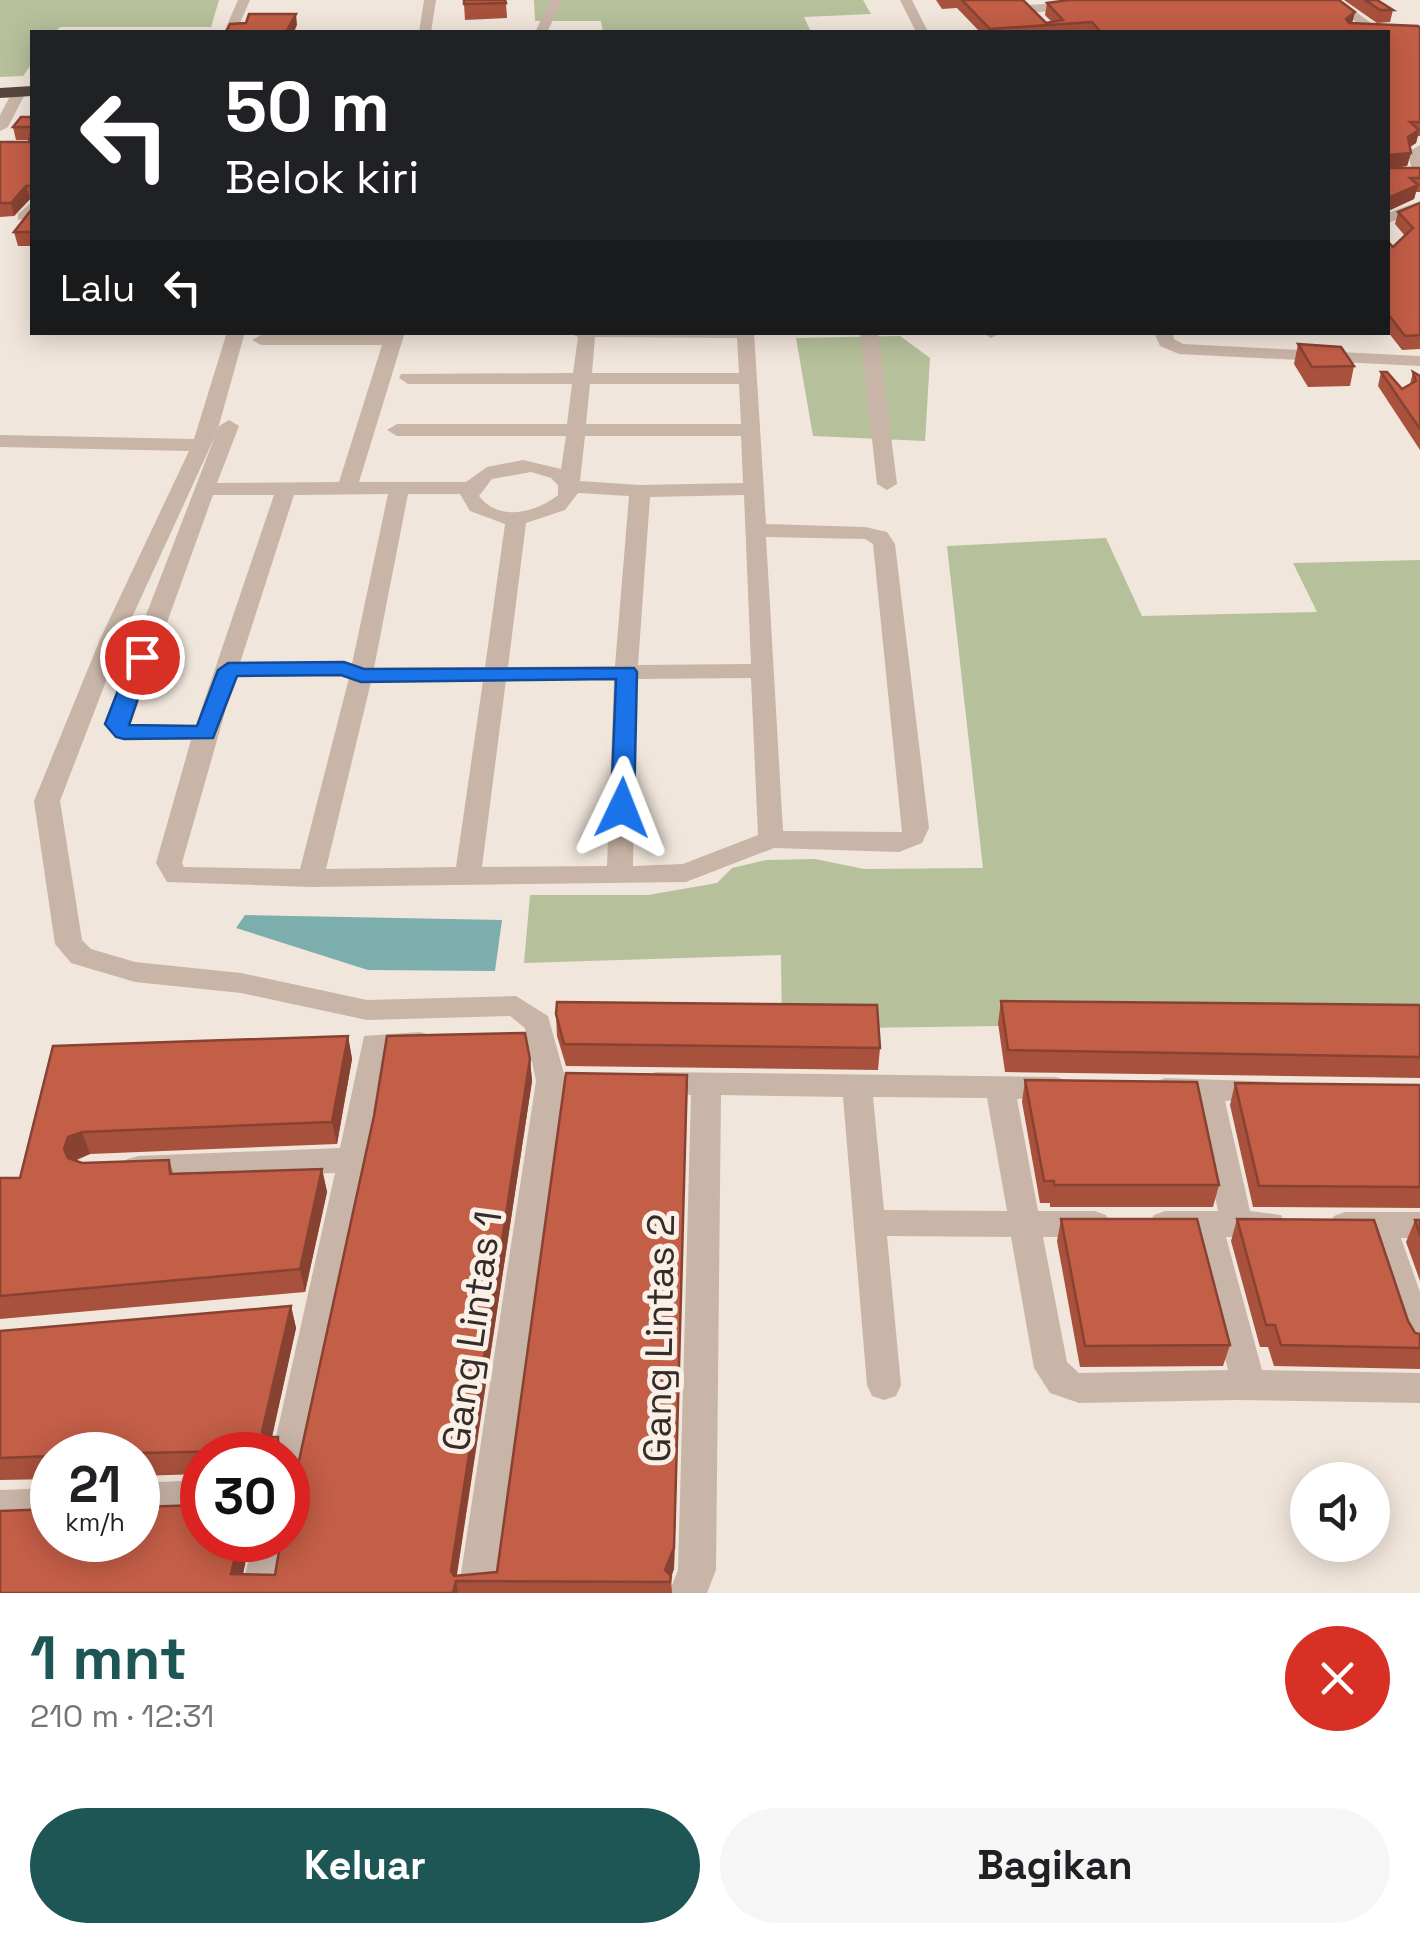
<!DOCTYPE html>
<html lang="id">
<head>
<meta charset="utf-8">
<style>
	:root { --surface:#fff; --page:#f6f6f6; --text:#202124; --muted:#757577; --accent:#1e5656 }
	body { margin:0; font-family:"Space Grotesk",sans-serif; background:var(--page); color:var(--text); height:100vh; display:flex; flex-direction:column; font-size:38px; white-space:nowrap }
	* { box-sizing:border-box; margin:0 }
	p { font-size:32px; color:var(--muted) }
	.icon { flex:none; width:55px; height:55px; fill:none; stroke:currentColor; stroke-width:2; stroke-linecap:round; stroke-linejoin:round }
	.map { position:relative; height:1593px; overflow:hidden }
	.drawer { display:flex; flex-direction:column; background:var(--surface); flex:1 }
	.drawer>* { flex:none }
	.hud { position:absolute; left:30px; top:30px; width:1360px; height:305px; border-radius:0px; box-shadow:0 5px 25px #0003; background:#202124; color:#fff; overflow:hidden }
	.controls { position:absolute; left:1290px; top:1462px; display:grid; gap:20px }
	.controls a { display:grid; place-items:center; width:100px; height:100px; border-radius:50%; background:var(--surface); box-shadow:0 5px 25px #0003; font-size:50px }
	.speed { position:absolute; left:30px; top:1432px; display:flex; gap:20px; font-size:50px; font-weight:700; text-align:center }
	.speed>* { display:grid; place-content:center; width:130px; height:130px; border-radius:50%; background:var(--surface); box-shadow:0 5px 25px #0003; line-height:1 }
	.speed small { font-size:25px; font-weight:400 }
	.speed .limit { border:15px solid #d22; background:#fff; color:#111 }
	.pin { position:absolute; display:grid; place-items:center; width:85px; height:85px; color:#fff; margin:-42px; border:5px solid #fff; border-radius:50%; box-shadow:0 2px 10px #0007 }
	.me { position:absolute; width:110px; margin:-55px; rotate:2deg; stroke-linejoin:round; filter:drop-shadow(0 0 8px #0008) }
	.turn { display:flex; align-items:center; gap:35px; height:210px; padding:0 30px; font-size:45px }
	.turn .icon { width:130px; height:130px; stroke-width:2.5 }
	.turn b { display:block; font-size:70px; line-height:85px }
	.then { display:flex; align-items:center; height:95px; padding:0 30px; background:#0003; gap:20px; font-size:38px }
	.round { display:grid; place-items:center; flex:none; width:105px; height:105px; border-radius:52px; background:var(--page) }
	.summary { display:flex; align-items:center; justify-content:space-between; height:170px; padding:0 30px }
	h1 { font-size:60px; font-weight:600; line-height:75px; color:var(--accent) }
	.button { display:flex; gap:20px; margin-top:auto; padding:20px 30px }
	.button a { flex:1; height:115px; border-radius:60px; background:var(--accent); color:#fff; font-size:40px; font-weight:600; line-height:115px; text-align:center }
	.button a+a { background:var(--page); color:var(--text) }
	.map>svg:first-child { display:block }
	.green { fill:#b6c09b }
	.water { fill:#7baead }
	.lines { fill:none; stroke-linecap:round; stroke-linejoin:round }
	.minor { fill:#c9b5a7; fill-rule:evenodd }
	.highway { fill:#56453f; fill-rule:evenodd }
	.wall { fill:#a8513d }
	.shaded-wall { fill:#884232 }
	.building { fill:#c35e47; stroke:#884232; stroke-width:2.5 }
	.route { fill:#1a73e8; stroke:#114b97; stroke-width:2.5 }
	.labels { text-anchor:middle; stroke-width:10; stroke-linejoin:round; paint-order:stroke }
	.near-street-label { font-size:38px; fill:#362b28; stroke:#f9f0e7 }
</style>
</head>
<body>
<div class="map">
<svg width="1420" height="1593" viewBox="0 0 1420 1593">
	<rect width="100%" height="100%" fill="#f1e6db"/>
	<g class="green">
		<path d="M0,0h219l-8,27h-151l-5,5h-23v31l-9,13 -23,1z"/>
		<path d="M534,0h329l8,14 -67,3 6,13 -207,2 -2,-11h-66z"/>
		<path d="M900,336l30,22 -5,83 -112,-5 -17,-98z"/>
		<path d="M1106,538l36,78 175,-4 -24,-49 127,-3v460l-638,9 -1,-74 -257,8 6,-68h118l69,-12 15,-15 34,-8 49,-1 49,10 119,-1 -36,-322z"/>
	</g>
	<path class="water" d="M245,915l257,5 -7,51 -127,-1 -132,-42z"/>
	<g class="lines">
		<g class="minor">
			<path d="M238,0h12l-14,32h-12z"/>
			<path d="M424,0h12l-5,32h-12z"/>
			<path d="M551,0h12l-16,32h-12z"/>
			<path d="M900,0h12l16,32h-12z"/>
			<path d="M1325,0h14l45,32h-14z"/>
			<path d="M1082,2v6l-4,1 -51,4 -6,-4 6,-4z"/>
			<path d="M14,89l12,3 -18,35 -8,4v-16z"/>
			<path d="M1420,145v31l-8,-5 -4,-19z"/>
			<path d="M1420,201v10l-32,12v-10z"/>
			<path d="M32,202v15l-14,3v-6z"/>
			<path d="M227,332h18l-28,100 -94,205 -63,164 22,139 9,9 44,13 106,11 126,27 149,-4 32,20 18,65 -70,512h-38l78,-512 -11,-53 -15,-12 -143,4 -126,-27 -106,-11 -64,-19 -16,-19 -21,-143 67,-164 88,-186 -189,-4v-12l194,4z"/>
			<path d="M387,332h18l-46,150h107l21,-15 36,-7 38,9 5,-33h-169l-10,-6 10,-6h170l5,-40h-164l-9,-6 2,-4 172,-1 5,-36 -10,-5h186l12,192 99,3 22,5 8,12 34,284 -7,15 -23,9 -125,-4 -88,34 -375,5 -144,-5 -11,-19 35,-123 -67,-1 -8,-2 -12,-13 115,-298 10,-6 10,6 -22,57 122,-1 43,-137h-121l-9,-5 9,-5zM595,337l142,1 2,35h-147zM590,384h149l2,40h-155zM585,436h156l2,47 -103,2 -60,-4zM531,472l20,6 7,7v10c-23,18 -59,27 -79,1l13,-17zM578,493l51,3 -14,170 -107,1 18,-144 39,-13zM388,494l-36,170 -112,-1 54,-168zM408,494h52l10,17 35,13 -20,143 -111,1zM213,495h61l-78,230h-66zM744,495l7,169 -113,1 12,-168zM766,537l99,2 8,5 29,288 -119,-1zM341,676l8,2 -49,191 -116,-2 -2,-4 53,-186zM751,678l7,157 -75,29 -50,2 4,-187zM614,679l-7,187 -125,1 24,-187zM483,681l-27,186 -130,2 45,-187z"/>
			<path d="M860,332h18l19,152 -10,6 -10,-6z"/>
			<path d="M982,332h17l1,1 -9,5z"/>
			<path d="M1154,332h18l2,7 9,5 237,12v10l-241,-12 -19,-8z"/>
			<path d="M420,1032l10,3 4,8 -4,8 -43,3 -81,409 -5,11 -13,5v-24h-16l63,-282 -197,7 -11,-3 -4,-9 4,-9 11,-3 202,-8 24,-112z"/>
			<path d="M656,1072l400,5 10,3 5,8 -5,8 -49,3 21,112h57l11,4 5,9 -5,9 -11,4h-52l24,125 12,11 149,-3 -34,-133 -40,-4 -5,-9 5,-9 11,-4h53l-23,-110 -39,-4 -5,-8 5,-8 10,-3 110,4 5,8 -5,8 -51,3 25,110 31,4 5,9 -5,9 -11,4h-44l36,133 158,3v30l-183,-3 -158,3 -29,-10 -16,-25 -23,-131 -124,-1 14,149 -5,11 -12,4 -12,-4 -5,-11 -24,-288 -122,-2 -5,475 -9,23h-38l9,-23 13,-475 -45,-4 -5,-8 5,-8zM873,1097l114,1 20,113 -123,-1z"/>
			<path d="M1345,1212h75v26h-19l19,54v64l-12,-5 -5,-10 -34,-103 -35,-4 -5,-9 5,-9z"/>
			<path d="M202,1480v34l-64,3v-34z"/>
			<path d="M52,1488v34l-52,2v-34z"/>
			<path d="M288,1536l1,4 -10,53h-38l12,-53h35z"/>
		</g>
		<path class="highway" d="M32,86v10l-32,2v-10z"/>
	</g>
	<g class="wall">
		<path d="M936,0h87l23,23 6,-1 -7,-7 2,-12 373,25v108h-2l-2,7 -6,4 1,6 -4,13 -13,2h26v24h-4l-2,7 -26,12v-179h-408l-23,-24 -15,1z"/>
		<path d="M1344,0h33l16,10 -3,12 -13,1z"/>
		<path d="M506,3l1,15 -42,2 -1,-16z"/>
		<path d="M32,117v82h-2l-16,17 -14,1v-75h29v-2h-13l-3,-13z"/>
		<path d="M1420,203v146l-18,1 -14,-18v-90l5,5 12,-11 -10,-12 3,-12z"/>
		<path d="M32,209v37h-14l-4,-14z"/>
		<path d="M1298,344l56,22 -4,20 -42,1 -14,-23z"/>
		<path d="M1381,372l21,17 8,-5 3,-12 7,4v74l-42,-64z"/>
		<path d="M1001,1001l419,4v73l-415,-6 -7,-49z"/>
		<path d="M556,1014l324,34 -2,22 -312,-4 -9,-30z"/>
		<path d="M348,1036l4,23 -15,85 -247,10 -15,7 7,2 87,-3 4,13 149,-4 5,23 -22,100 -305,27v-141h20l33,-132z"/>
		<path d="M530,1059l2,22 -75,494 40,-3 190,-497 -13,494 -3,8 1,16h-672l202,-53h48l-7,34 32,1 15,-73z"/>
		<path d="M1025,1080l194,105 -6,22h-163v-4h-10l-18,-101z"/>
		<path d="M1235,1083l185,2v123l-167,-1 -23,-102z"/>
		<path d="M1061,1219l169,126 -7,21 -143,1 -23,-126z"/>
		<path d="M1237,1219l171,102 7,12 5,15v21l-146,-3 -6,-19h-8l-29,-106z"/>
		<path d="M1415,1220h5v61l-14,-39z"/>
		<path d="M291,1306l5,22 -24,109h6l5,18h-81v19l-64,2v-21h-86v24l-52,1v-149z"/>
	</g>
	<g class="shaded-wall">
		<path d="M1355,12l-3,12 -9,7 3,-12z"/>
		<path d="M296,14l1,11 -3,7h-8z"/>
		<path d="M1419,130l-3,13 -11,7 3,-13z"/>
		<path d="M1411,153l-4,13 -19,2 1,-13z"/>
		<path d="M1418,185l-4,14 -26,12v-13z"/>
		<path d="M26,186l4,13 -16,17 -3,-13z"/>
		<path d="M348,1036l4,23 -15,85 -5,-22z"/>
		<path d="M530,1059l2,22 -77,504 1,-4 2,12h-5l-2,-22z"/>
		<path d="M687,1075l-13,494 -3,8v16v-15l-6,-8z"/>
		<path d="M82,1132l8,22 -14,5 -4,13 -8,-23 4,-12z"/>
		<path d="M322,1169l5,23 -22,100 -5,-23z"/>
		<path d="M291,1306l5,22 -27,122 -7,-18z"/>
		<path d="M278,1437l5,18h-3z"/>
		<path d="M239,1540h11l-11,53 -8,-19z"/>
	</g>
	<g class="building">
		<path d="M464,0h41l1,3 -42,1z"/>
		<path d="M962,0h61l23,23 17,-3 -16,-17 22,-3h270l16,12 -9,7 3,4 69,3 2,2v94h-10l9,8 -11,7 3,16 -22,2v13h31v10h-10l8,7 -30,13v-166h-287l-9,-10 -102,7z"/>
		<path d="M1365,0h12l16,10h-13z"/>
		<path d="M249,14h47l-10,18h-60l4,-8 16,-1z"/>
		<path d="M21,117h11v84v-15h-6l-15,17h-11v-61h29l3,-15h-19z"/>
		<path d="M1420,203v132l-15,1 -17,-22v-72l5,5 20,-19 -15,-16z"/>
		<path d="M32,209v23h-18z"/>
		<path d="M1298,344l43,3 13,19 -42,1z"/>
		<path d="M1381,372h6l15,17 14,-8 -3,-9 7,4v53z"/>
		<path d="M1001,1001l419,4v52l-412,-7z"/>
		<path d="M557,1002l320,3 3,43 -316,-4 -8,-30z"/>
		<path d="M525,1033l5,26 -79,512 3,5 43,-4 69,-499 121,2 -13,473 -9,22 6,6 -1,6 -214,-1 -3,12h-453v-82l52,-2v31h86v-33l64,-2v35h37l-8,34 44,1 6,-35h7v-38h2l84,-386 13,-80z"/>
		<path d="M348,1036l-16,86 -250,10 -14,5 -4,12 4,9 14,5 87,-3 1,14 152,-5 -22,100 -300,27v-118h20l33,-132z"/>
		<path d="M1025,1080l172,2 22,103h-165v-4h-10z"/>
		<path d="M1235,1083l185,2v102l-161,-1z"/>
		<path d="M1061,1219h136l33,126 -145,1z"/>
		<path d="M1237,1219l137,1 34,101 7,12 5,1v14l-139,-3 -6,-20h-9z"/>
		<path d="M1415,1220h5v15z"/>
		<path d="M291,1306l-29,126 4,5h12v13l-226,5v1l-52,2v-127z"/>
	</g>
	<path class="route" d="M142,651l10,6 -23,68 68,1 21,-56 10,-7 116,-1 20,7 270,-1 3,4 -3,136 -12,7 -11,-7 5,-129 -255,3 -20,-7 -104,1 -24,62 -89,1 -8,-2 -11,-13 26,-67z"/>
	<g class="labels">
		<g class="near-street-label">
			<text transform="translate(472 1331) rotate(-82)" y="13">Gang Lintas 1</text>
			<text transform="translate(659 1338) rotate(-89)" y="13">Gang Lintas 2</text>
		</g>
	</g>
</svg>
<div class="controls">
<a><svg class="icon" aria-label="sound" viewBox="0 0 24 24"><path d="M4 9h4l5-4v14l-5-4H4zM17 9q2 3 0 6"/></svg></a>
</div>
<div class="speed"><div>21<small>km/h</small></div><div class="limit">30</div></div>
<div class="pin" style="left:142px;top:657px;background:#d93025"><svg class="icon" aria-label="arrive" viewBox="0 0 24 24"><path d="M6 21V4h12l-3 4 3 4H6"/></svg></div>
<svg class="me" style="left:622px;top:808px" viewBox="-20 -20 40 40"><path d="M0-17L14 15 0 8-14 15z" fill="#1a73e8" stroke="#fff" stroke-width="4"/></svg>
<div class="hud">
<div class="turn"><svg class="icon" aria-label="left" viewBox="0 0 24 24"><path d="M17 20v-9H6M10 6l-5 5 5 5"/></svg><div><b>50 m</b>Belok kiri</div></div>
<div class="then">Lalu<svg class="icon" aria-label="left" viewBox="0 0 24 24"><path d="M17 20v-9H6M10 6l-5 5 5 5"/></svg></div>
</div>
</div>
<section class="drawer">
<div class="summary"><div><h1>1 mnt</h1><p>210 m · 12:31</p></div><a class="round" style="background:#d93025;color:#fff"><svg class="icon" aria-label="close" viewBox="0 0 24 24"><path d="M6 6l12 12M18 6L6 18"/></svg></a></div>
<div class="button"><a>Keluar</a><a>Bagikan</a></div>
</section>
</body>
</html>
